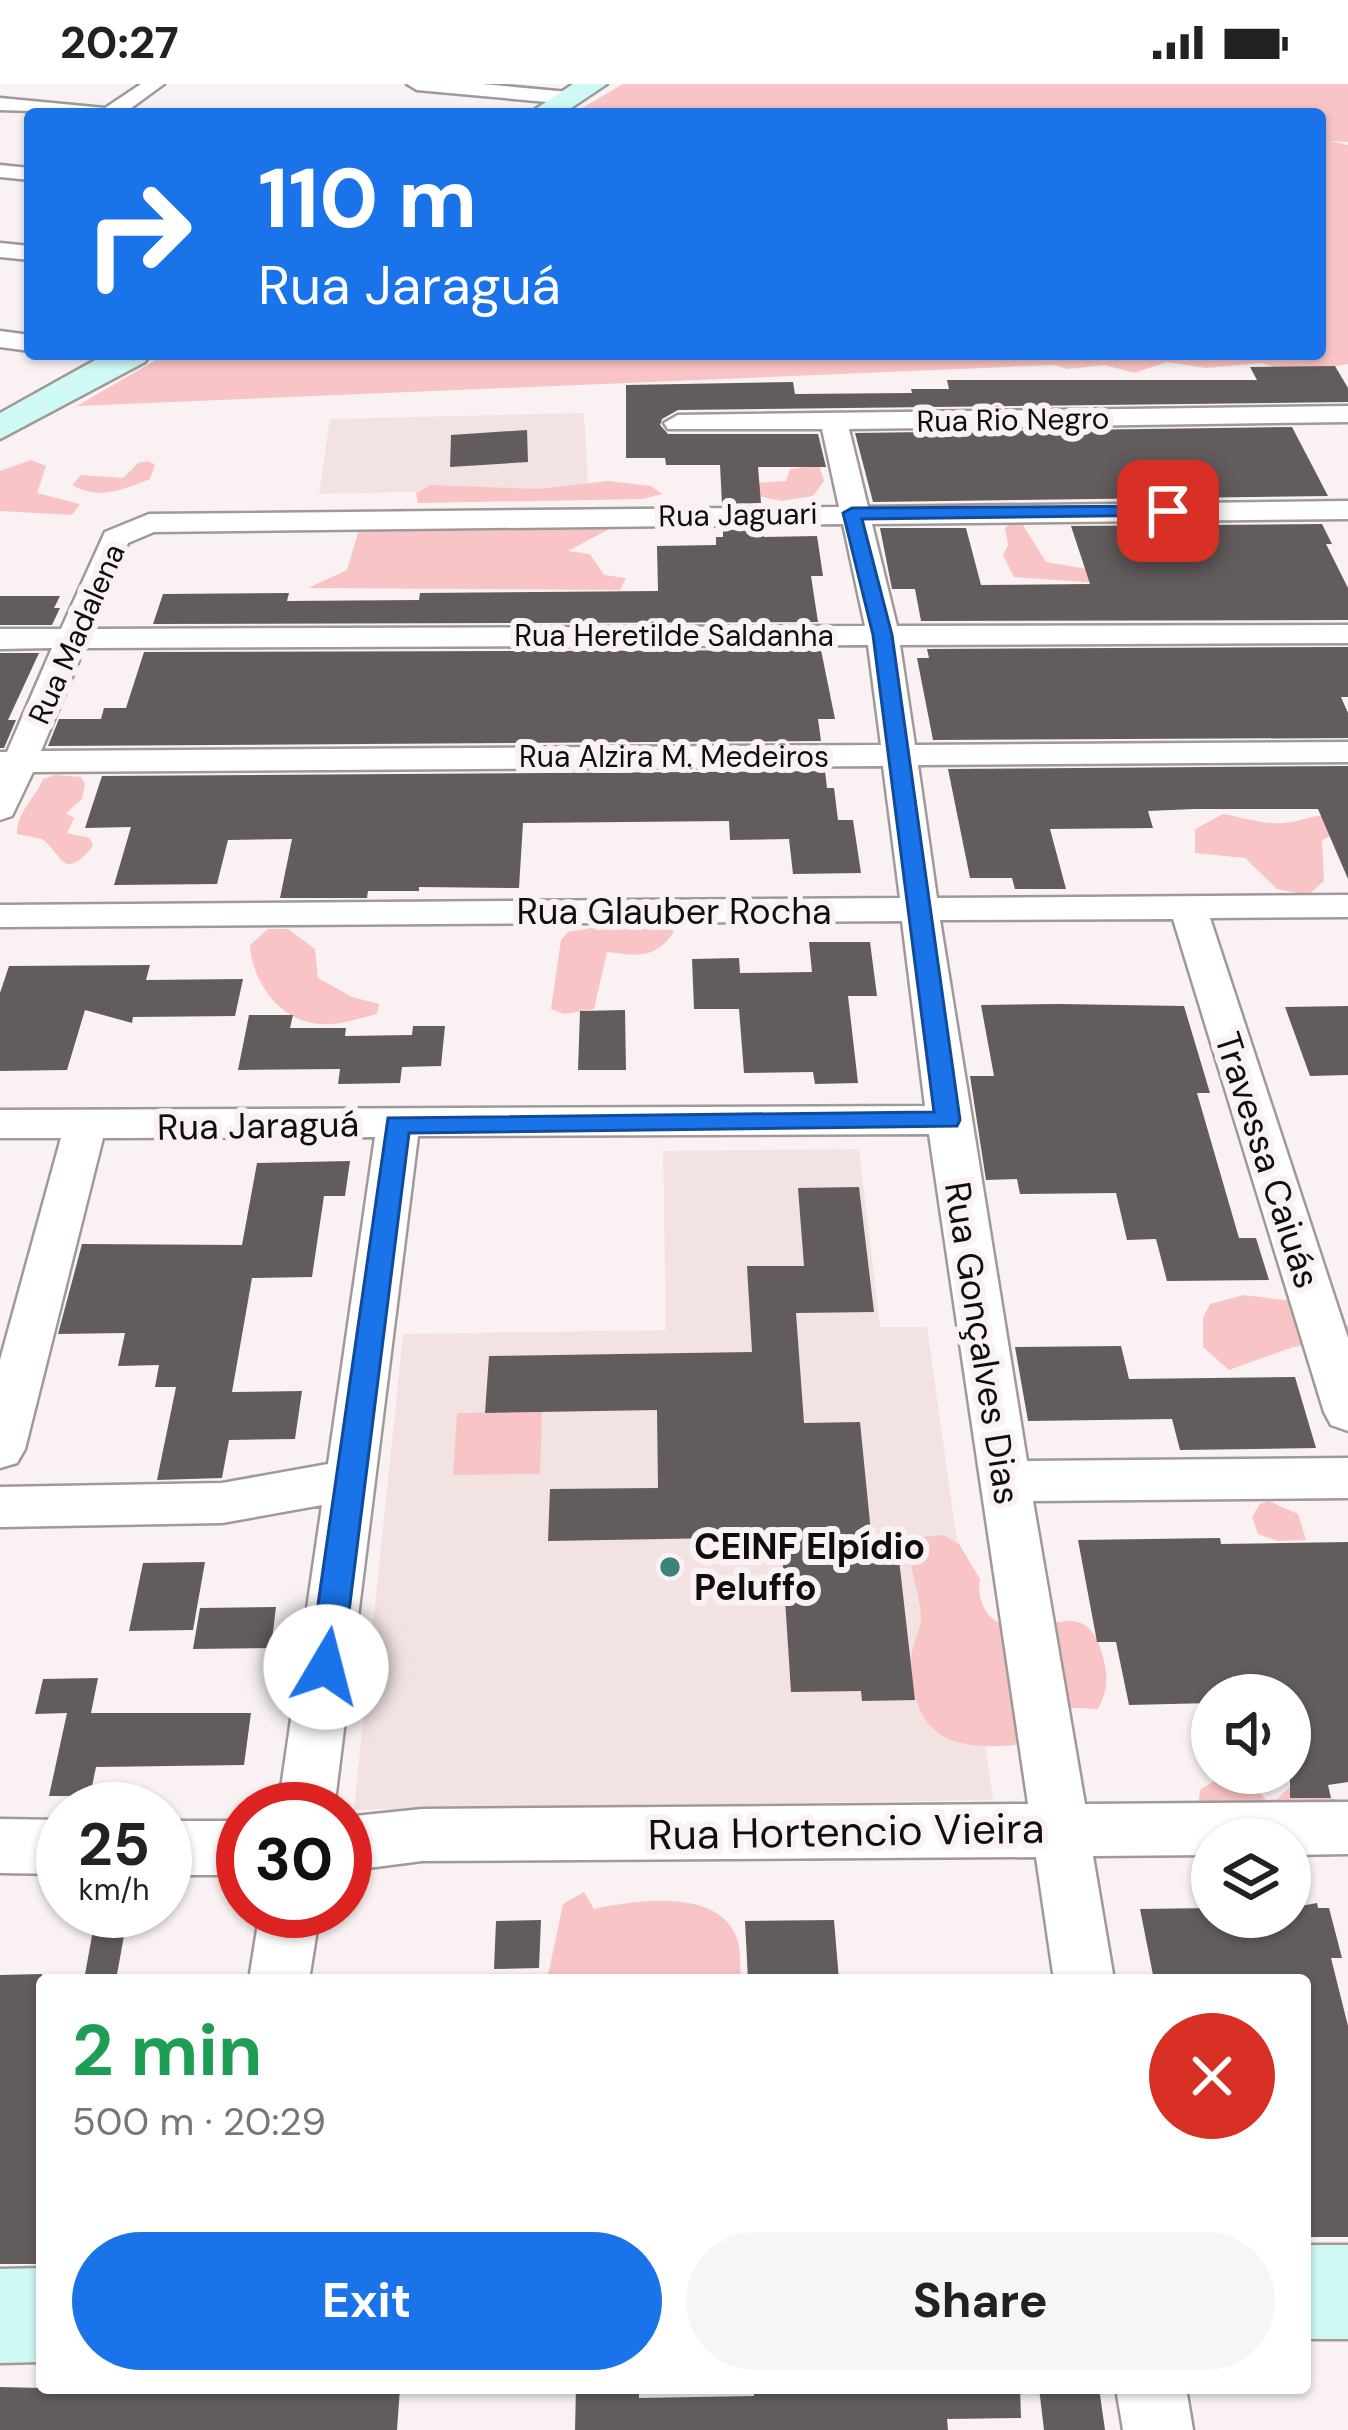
<!DOCTYPE html>
<html lang="en">
<head>
<meta charset="utf-8">
<style>
	:root { --surface:#fff; --page:#f6f6f6; --text:#222; --muted:#767676; --accent:#1a73e8 }
	body { margin:0; font-family:"DM Sans",sans-serif; background:var(--page); color:var(--text); height:100vh; display:flex; flex-direction:column; font-size:45px; white-space:nowrap }
	* { box-sizing:border-box; margin:0 }
	p { font-size:39px; color:var(--muted) }
	.icon { flex:none; width:66px; height:66px; fill:none; stroke:currentColor; stroke-width:2; stroke-linecap:round; stroke-linejoin:round }
	.map { position:relative; flex:1; overflow:hidden }
	.drawer { position:absolute; left:36px; top:1890px; width:1275px; height:420px; display:flex; flex-direction:column; background:var(--surface); border-radius:12px; box-shadow:0 3px 9px #0004 }
	.drawer>* { flex:none }
	.banner { position:absolute; left:24px; top:24px; width:1302px; height:252px; border-radius:12px; box-shadow:0 3px 9px #0004; background:#1a73e8; color:#fff; overflow:hidden }
	.controls { position:absolute; left:1191px; top:1590px; display:grid; gap:24px }
	.controls a { display:grid; place-items:center; width:120px; height:120px; border-radius:50%; background:var(--surface); box-shadow:0 3px 9px #0004; font-size:60px }
	.speed { position:absolute; left:36px; top:1698px; display:flex; gap:24px; font-size:60px; font-weight:700; text-align:center }
	.speed>* { display:grid; place-content:center; width:156px; height:156px; border-radius:50%; background:var(--surface); box-shadow:0 3px 9px #0004; line-height:1 }
	.speed small { font-size:30px; font-weight:400 }
	.speed .limit { border:18px solid #d22; background:#fff; color:#111 }
	.pin { position:absolute; display:grid; place-items:center; width:102px; height:102px; color:#fff; margin:-51px; border-radius:24px; box-shadow:0 6px 18px #0006 }
	.me { position:absolute; width:132px; margin:-66px; rotate:8deg; stroke-linejoin:round; filter:drop-shadow(0 0 9px #0008) }
	.turn { display:flex; align-items:center; gap:42px; height:252px; padding:0 36px; font-size:54px }
	.turn .icon { width:156px; height:156px; stroke-width:2.5 }
	.turn b { display:block; font-size:84px; line-height:102px }
	.round { display:grid; place-items:center; flex:none; width:126px; height:126px; border-radius:63px; background:var(--page) }
	.summary { display:flex; align-items:center; justify-content:space-between; height:204px; padding:0 36px }
	h1 { font-size:72px; font-weight:700; line-height:90px; color:#1e9e55 }
	.primary-button { display:flex; gap:24px; margin-top:auto; padding:24px 36px }
	.primary-button a { flex:1; height:138px; border-radius:72px; background:var(--accent); color:#fff; font-size:48px; font-weight:700; line-height:138px; text-align:center }
	.primary-button a+a { background:var(--page); color:var(--text) }
	.status { display:flex; justify-content:space-between; align-items:center; height:84px; padding:0 60px; background:var(--surface); direction:ltr }
	.status svg { height:33px; fill:currentColor }
	.map>svg:first-child { display:block }
	.built { fill:#f2e2e2 }
	.green { fill:#f9c4c5 }
	.building { fill:#635c5c }
	.lines { fill:none; stroke-linecap:round; stroke-linejoin:round }
	.street-casing { stroke:#a09999; stroke-width:5 }
	.secondary-casing { stroke:#a09999; stroke-width:5 }
	.street { fill:#fff; fill-rule:evenodd }
	.secondary { fill:#cff9f5; fill-rule:evenodd }
	.route { fill:#1a73e8; stroke:#114b97; stroke-width:3 }
	.poi-dot { fill:#3c827b; stroke:#faf2f2; stroke-width:4.5 }
	.labels { text-anchor:middle; stroke-width:12; stroke-linejoin:round; paint-order:stroke }
	.far-street-label { font-size:30px; fill:#100d0d; stroke:#faf2f2 }
	.street-label { font-size:36px; fill:#100d0d; stroke:#faf2f2 }
	.poi-label { font-size:36px; font-weight:bold; fill:#100d0d; stroke:#faf2f2; text-anchor:start }
	.near-street-label { font-size:42px; fill:#100d0d; stroke:#faf2f2 }
</style>
</head>
<body>
<div class="status"><b>20:27</b><svg viewBox="0 0 49 12"><path d="M0 12V9h3v3zM5 12V6h3v6zM10 12V3h3v9zM15 12V0h3v12zM26 1h20v11H26zM47 4h2v5h-2z"/></svg></div>
<div class="map">
<svg width="1348" height="2346" viewBox="0 0 1348 2346">
	<rect width="100%" height="100%" fill="#faf2f2"/>
	<g class="built">
		<path d="M584,329l4,75 -269,6 11,-75z"/>
		<path d="M859,1065l21,178h47l66,473 -639,10 49,-476 263,-4 -3,-179z"/>
	</g>
	<g class="green">
		<path d="M623,0h725v58l-18,-1 18,4v219l-54,10 -32,-11 -56,5 -39,-6 -33,11 -29,-8 -37,4 -14,-4 -977,41 89,-52h1154v-240h-748z"/>
		<path d="M31,376l15,6 -9,27 43,11 -8,11 -72,-4v-40z"/>
		<path d="M148,377l7,4 -5,14c-27,10 -50,22 -78,6l9,-10 42,3 15,-15z"/>
		<path d="M819,381l5,16 -11,15 -32,5 -22,-5 -5,-13 32,-2 4,-12z"/>
		<path d="M608,397l43,5 11,8 -19,5 -225,4 -2,-10 15,-8 107,4z"/>
		<path d="M599,436l14,7 -45,24 22,3 14,21 22,3 -6,12 -312,-2 39,-18 14,-47z"/>
		<path d="M1011,439l12,2 23,37 59,10 7,12 -98,-7 -11,-22 5,-10 -3,-17z"/>
		<path d="M55,691l26,2 4,7 -3,15 -16,14 8,5 -7,15 23,5 3,8c-30,36 -29,10 -51,-7l-25,-5c0,-23 18,-35 26,-55z"/>
		<path d="M1223,730c18,3 42,11 61,9 26,-2 39,-18 64,5l-26,12 2,41 -16,14 -31,-6 -32,-31 -50,-5v-24z"/>
		<path d="M640,836l28,4 6,8c-19,27 -36,24 -67,20l-13,57 -30,5 -13,-5 10,-69 7,-8z"/>
		<path d="M268,845h20l27,20 3,29 34,19 27,7 -2,10c-18,4 -38,12 -57,10 -40,-2 -68,-42 -70,-79z"/>
		<path d="M1244,1211l56,7 48,25 -3,13 -52,7 -64,23 -26,-23v-29l7,-14z"/>
		<path d="M542,1328l-2,62 -87,1 4,-62z"/>
		<path d="M1269,1417l29,13 8,26 -28,1 -20,-7 -6,-17 8,-13z"/>
		<path d="M943,1451l16,9 21,35c-5,28 14,51 43,49 35,-2 64,-25 79,25 6,22 7,35 -4,56 -48,-3 -53,-2 -83,36 -67,6 -103,-10 -104,-85 0,-15 11,-30 10,-45 -2,-23 -11,-43 -11,-66l13,-12z"/>
		<path d="M1228,1694l23,4 15,18 11,-1 12,-11 59,14 -150,7 2,-19 17,-11z"/>
		<path d="M584,1808l10,17c42,-9 129,-22 144,33 3,12 2,26 3,38h-194l16,-76z"/>
	</g>
	<g class="building">
		<path d="M1335,282l13,22v14l-670,8 -16,9 -2,6 8,9h150l8,33h-68l3,36 -39,1 -2,-39h-54l-1,-7h-39v-73l167,-3 2,12 117,-1 -1,-4h38l-2,-9h310l-7,-13z"/>
		<path d="M1292,343l36,69 -455,6 -18,-69z"/>
		<path d="M527,346l1,32 -78,5 1,-32z"/>
		<path d="M1322,440l10,20h-6l22,44v32l-427,1 -6,-32h-23l-12,-61h86l15,57 109,-1 -19,-58z"/>
		<path d="M764,445v8l53,-1 6,40h-12l7,46 -665,2 10,-30 126,-1 -2,8 132,-1 1,-7 238,-2 -1,-45 59,-1v-8h7v-7z"/>
		<path d="M0,512h60l-6,12h6l-8,17h-52z"/>
		<path d="M1348,563v50h-7l7,16v25l-415,2 -16,-82h12l-2,-9z"/>
		<path d="M821,566l14,69h-17l3,22 -773,5 11,-27h42l3,-11h22l18,-56z"/>
		<path d="M0,569h39l-31,67h8l-12,28h-4z"/>
		<path d="M1348,682v113l-30,-70h-124l-46,2 5,17 -103,1 16,60h-51l-3,-11h-42l-22,-109z"/>
		<path d="M825,687l2,17h7l4,32h15l8,53 -68,1 -4,-35 -59,1 -1,-19 -206,2 -4,65 -100,-1v4h-51l-1,7h-87l12,-59 -64,1 -11,44 -103,1 17,-58 -46,1 17,-52z"/>
		<path d="M809,858h61l7,54h-29l10,87 -43,1 -2,-12 -69,1 -5,-64h-45l-2,-50 47,-1 1,15 72,-1z"/>
		<path d="M150,881l-4,15 97,-1 -8,37 -102,1 -1,6 -47,-13 -18,60 -67,1v-78l9,-27z"/>
		<path d="M1059,920l125,2 26,87h-13l42,145h17l13,42 -102,1 -11,-42 -29,1 -11,-47 -96,1 -3,-15 -31,1 -16,-104h24l-13,-71z"/>
		<path d="M1348,922v69l-38,1 -25,-69z"/>
		<path d="M625,926l1,60h-48l2,-59z"/>
		<path d="M249,931h44l-3,13h56l-1,8 67,-1 1,-9h32l-4,40 -39,1 -2,16 -62,1 2,-15 -102,1z"/>
		<path d="M350,1077l-5,35h-21l-12,81 -60,1 -20,114 70,-1 -7,48 -66,1 -7,38 -65,2 19,-93h-21l4,-22 -41,1 7,-33 -67,1 24,-90 160,1 15,-82z"/>
		<path d="M859,1103l15,125 -78,1 8,110 56,-1 12,121 25,-1 18,158 -53,1 -1,-10 -70,1 -10,-155 -233,4 2,-52 108,-1 -1,-78 -172,3 4,-57 263,-4 -5,-86h57l-6,-78z"/>
		<path d="M1121,1262l8,33 166,-2 21,71 -136,2 -8,-31 -144,2 -13,-74z"/>
		<path d="M1220,1454l1,6 127,-2v240l-20,3 3,13h-41v-103h-78v8l-83,2 -13,-63h-19l-19,-102z"/>
		<path d="M205,1478l-12,68 -64,1 14,-68z"/>
		<path d="M276,1523l-5,41 -78,1 7,-41z"/>
		<path d="M98,1594l-7,35h160l-7,52 -148,2 -6,29h-41l18,-83 -32,1 8,-35z"/>
		<path d="M1317,1819l1,5h11l13,50h-11l17,68v211h-43v-257h-151l-14,-71 72,-1v9h78v-9z"/>
		<path d="M95,1835h32l-11,61h-32z"/>
		<path d="M541,1836l-2,48 -45,1 2,-48z"/>
		<path d="M834,1836l5,60h-91l-3,-59z"/>
		<path d="M42,1890v290h-42v-289z"/>
		<path d="M0,2303l42,1h358l-3,42h-397z"/>
		<path d="M576,2304h63v10l115,-2v-8h266l1,30 -74,1 1,11h-373z"/>
		<path d="M1039,2304h60l6,42h-61z"/>
	</g>
	<g class="lines">
		<g class="street-casing">
			<g id="street">
				<path d="M141,0h23l-41,30 -123,-4v-12l105,10z"/>
				<path d="M407,0h75l87,8 10,6 -10,6 -152,-14z"/>
				<path d="M0,81l30,3v12l-30,-3z"/>
				<path d="M0,159l30,3v14l-30,-3z"/>
				<path d="M0,247l30,4v16l-30,-4z"/>
				<path d="M1348,322v16l-499,7 19,78 480,-6v18l-476,5 25,102 451,-1v18l-448,2 15,100 433,-3v20l-430,3 19,133 411,-3v22l-138,1 138,420v93l-17,-6 -7,-13 -151,-493 -233,1 87,541 321,-3v40l-315,3 52,303 263,-2v52l-58,1v-16h-78v16l-119,1 21,124h-60l-18,-123 -614,4 -77,10v-54l77,-8 606,-5 -99,-670 -511,2 -84,673h-56l44,-304 -100,18 -222,4v-40l222,-4 106,-19 47,-327 -272,1 -78,311 -8,14 -17,5v-108l61,-222h-61v-28l925,-4 -23,-185 -902,6v-22l900,-7 -17,-132 -850,6 -21,44 -12,4v-68h7l45,-104 -52,1v-20h61l44,-97 44,-18 690,-7 -17,-78h-154l-4,-6 14,-8zM843,440l22,102 -773,3 36,-86 26,-11zM868,561l13,100 -840,6 43,-103z"/>
				<path d="M0,1735l63,1v54l-63,-1z"/>
				<rect x="165" y="1737" width="78" height="54"/>
				<path d="M260,1827h60l-11,69h-60z"/>
				<path d="M1116,2304h70l7,42h-70z"/>
			</g>
		</g>
		<g class="secondary-casing">
			<g id="secondary">
				<path d="M573,0h34l-45,30h-34z"/>
				<path d="M106,270h44l-5,8 -145,77v-26z"/>
				<rect x="1305" y="2161" width="43" height="94"/>
				<path d="M42,2184v94l-42,1v-94z"/>
			</g>
		</g>
		<use href="#street" class="street"/>
		<use href="#secondary" class="secondary"/>
	</g>
	<path class="route" d="M1168,422l6,1v8l-312,4 30,116 68,485 -3,6 -548,7 -67,534 -5,10 -11,4 -12,-4 -5,-10 79,-549 546,-6 -61,-477 -30,-122 9,-5z"/>
	<circle class="poi-dot" cx="670" cy="1483" r="12"/>
	<g class="labels">
		<g class="far-street-label">
			<text transform="translate(1013 336) rotate(-1)" y="10">Rua Rio Negro</text>
			<text transform="translate(738 431) rotate(-1)" y="10">Rua Jaguari</text>
			<text transform="translate(77 550) rotate(-66)" y="10">Rua Madalena</text>
			<text x="674" y="562">Rua Heretilde Saldanha</text>
			<text x="674" y="683">Rua Alzira M. Medeiros</text>
		</g>
		<g class="street-label">
			<text x="674" y="840">Rua Glauber Rocha</text>
			<text transform="translate(258 1041) rotate(-1)" y="13">Rua Jaraguá</text>
			<text transform="translate(1268 1076) rotate(72)" y="13">Travessa Caiuás</text>
			<text transform="translate(983 1259) rotate(81)" y="13">Rua Gonçalves Dias</text>
		</g>
		<g class="poi-label">
			<text x="694" y="1475">CEINF Elpídio<tspan x="694" dy="41">Peluffo</tspan></text>
		</g>
		<g class="near-street-label">
			<text transform="translate(846 1747) rotate(-1)" y="15">Rua Hortencio Vieira</text>
		</g>
	</g>
</svg>
<div class="controls">
<a><svg class="icon" aria-label="sound" viewBox="0 0 24 24"><path d="M4 9h4l5-4v14l-5-4H4zM17 9q2 3 0 6"/></svg></a>
<a><svg class="icon" aria-label="layers" viewBox="0 0 24 24"><path d="M12 4l9 5-9 5-9-5zM3 14l9 5 9-5"/></svg></a>
</div>
<div class="speed"><div>25<small>km/h</small></div><div class="limit">30</div></div>
<div class="pin" style="left:1168px;top:427px;background:#d93025"><svg class="icon" aria-label="arrive" viewBox="0 0 24 24"><path d="M6 21V4h12l-3 4 3 4H6"/></svg></div>
<svg class="me" style="left:326px;top:1583px" viewBox="-20 -20 40 40"><circle r="19" fill="#fff"/><path d="M0-13L10 11 0 6-10 11z" fill="#1a73e8"/></svg>
<div class="banner">
<div class="turn"><svg class="icon" aria-label="right" viewBox="0 0 24 24"><path d="M7 20v-9h11M14 6l5 5-5 5"/></svg><div><b>110 m</b>Rua Jaraguá</div></div>
</div>
<section class="drawer">
<div class="summary"><div><h1>2 min</h1><p>500 m · 20:29</p></div><a class="round" style="background:#d93025;color:#fff"><svg class="icon" aria-label="close" viewBox="0 0 24 24"><path d="M6 6l12 12M18 6L6 18"/></svg></a></div>
<div class="primary-button"><a>Exit</a><a>Share</a></div>
</section>
</div>
</body>
</html>
